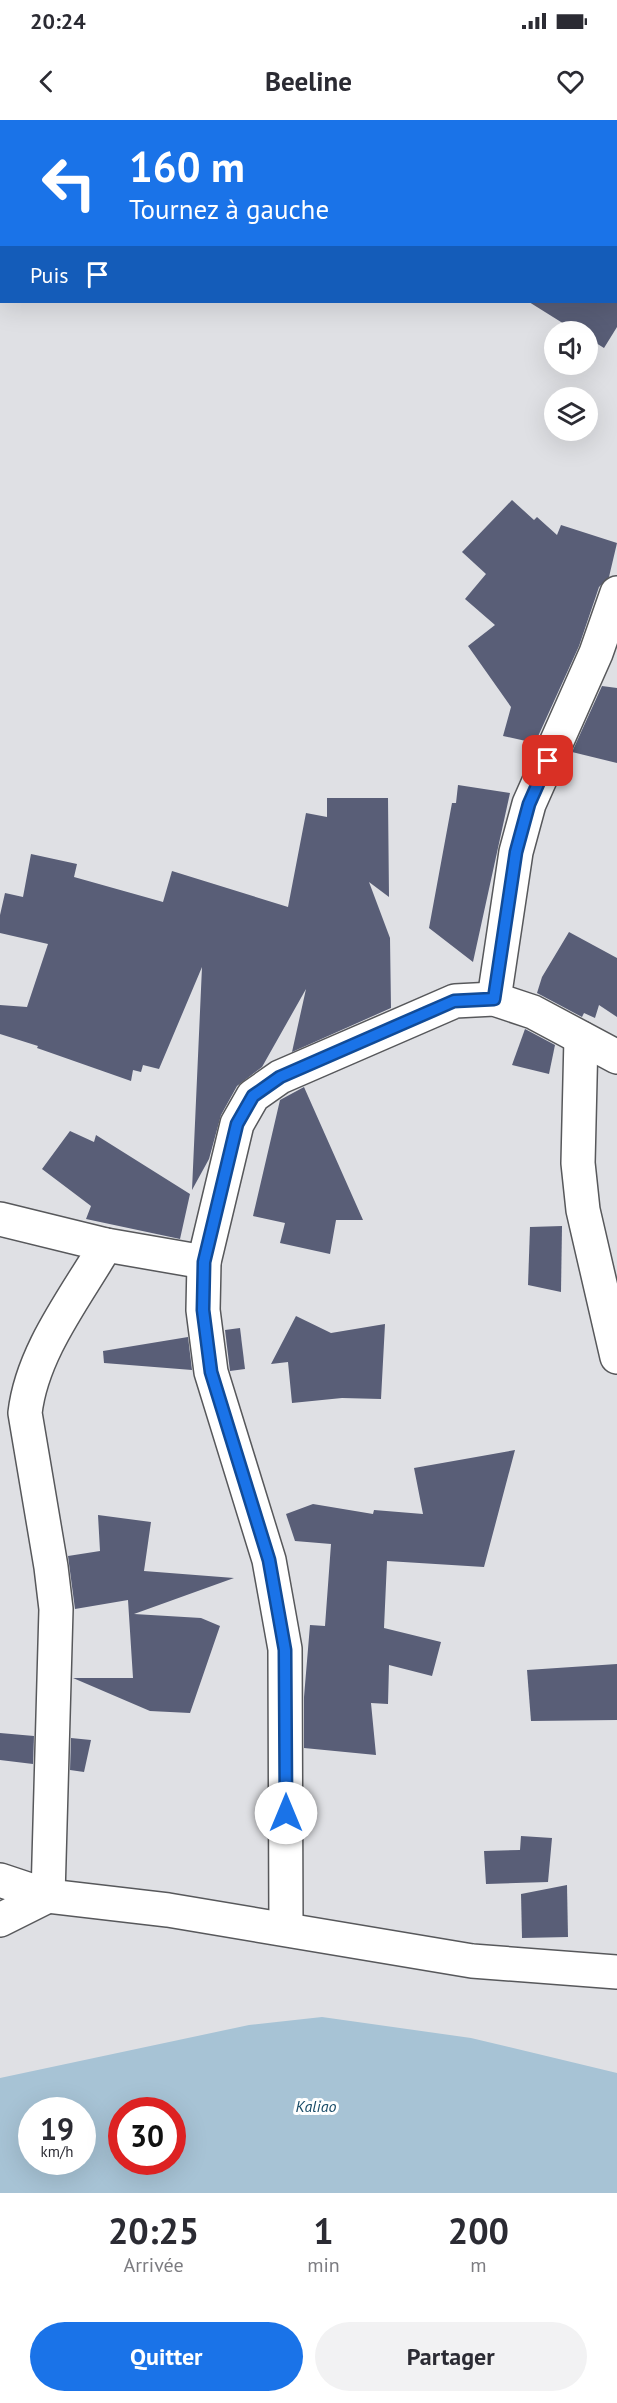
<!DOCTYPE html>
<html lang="fr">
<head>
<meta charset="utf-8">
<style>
	:root { --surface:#fff; --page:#f2f2f3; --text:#2b2b33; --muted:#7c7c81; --accent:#1a73e8 }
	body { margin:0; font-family:"PT Sans",sans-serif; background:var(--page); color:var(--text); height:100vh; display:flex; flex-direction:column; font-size:22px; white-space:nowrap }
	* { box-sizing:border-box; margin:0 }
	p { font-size:20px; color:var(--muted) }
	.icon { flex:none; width:33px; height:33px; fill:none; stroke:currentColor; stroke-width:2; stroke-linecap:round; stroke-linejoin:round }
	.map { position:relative; height:2073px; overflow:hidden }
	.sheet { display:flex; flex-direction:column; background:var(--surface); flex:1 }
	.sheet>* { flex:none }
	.banner { position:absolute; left:0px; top:0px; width:618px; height:183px; box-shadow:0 6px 24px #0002; background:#1a73e8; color:#fff; overflow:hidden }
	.tools { position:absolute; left:544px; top:201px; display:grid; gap:12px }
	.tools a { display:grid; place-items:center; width:54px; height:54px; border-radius:50%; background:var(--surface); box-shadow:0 6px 24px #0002; font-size:30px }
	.speed { position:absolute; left:18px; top:1977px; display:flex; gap:12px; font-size:30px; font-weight:700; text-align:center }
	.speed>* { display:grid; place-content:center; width:78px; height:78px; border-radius:50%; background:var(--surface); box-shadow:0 6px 24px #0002; line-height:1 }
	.speed small { font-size:15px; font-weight:400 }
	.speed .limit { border:9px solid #d22; background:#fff; color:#111 }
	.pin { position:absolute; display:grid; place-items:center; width:51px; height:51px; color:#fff; margin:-26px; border-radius:12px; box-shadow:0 3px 9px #0006 }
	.me { position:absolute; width:66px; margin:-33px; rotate:0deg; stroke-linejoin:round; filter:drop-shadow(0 0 4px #0008) }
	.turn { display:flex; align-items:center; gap:21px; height:126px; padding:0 30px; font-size:27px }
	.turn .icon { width:78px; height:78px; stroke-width:2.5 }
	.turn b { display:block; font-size:42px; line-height:51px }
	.then { display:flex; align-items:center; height:57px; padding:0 30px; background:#0003; gap:12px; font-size:22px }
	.eta { display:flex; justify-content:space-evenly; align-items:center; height:102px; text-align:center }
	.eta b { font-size:36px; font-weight:700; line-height:42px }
	.action { display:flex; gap:12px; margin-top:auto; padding:12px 30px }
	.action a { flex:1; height:69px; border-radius:36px; background:var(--accent); color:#fff; font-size:24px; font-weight:700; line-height:69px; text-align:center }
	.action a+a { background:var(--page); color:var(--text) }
	.status { display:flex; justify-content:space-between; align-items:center; height:42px; padding:0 30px; background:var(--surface); direction:ltr }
	.status svg { height:16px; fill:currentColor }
	header { display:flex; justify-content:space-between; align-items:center; height:78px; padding:0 30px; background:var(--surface); font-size:27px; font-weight:700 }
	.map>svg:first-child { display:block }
	.water { fill:#a7c3d5; fill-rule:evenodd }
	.building { fill:#595e77 }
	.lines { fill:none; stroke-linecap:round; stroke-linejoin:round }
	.minor-casing { stroke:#57585b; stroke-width:36 }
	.minor { stroke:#fff; stroke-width:33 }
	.route-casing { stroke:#114b97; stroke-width:15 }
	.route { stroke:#1a73e8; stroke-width:10 }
	.labels { text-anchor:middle; stroke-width:6; stroke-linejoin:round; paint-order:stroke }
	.water-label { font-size:16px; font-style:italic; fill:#1a4d68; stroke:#fff }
</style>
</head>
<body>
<div class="status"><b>20:24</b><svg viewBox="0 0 49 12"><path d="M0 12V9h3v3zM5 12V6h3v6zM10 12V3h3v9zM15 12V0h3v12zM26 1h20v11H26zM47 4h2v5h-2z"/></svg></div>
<header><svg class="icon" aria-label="back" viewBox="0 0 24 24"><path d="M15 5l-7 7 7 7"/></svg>Beeline<svg class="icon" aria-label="heart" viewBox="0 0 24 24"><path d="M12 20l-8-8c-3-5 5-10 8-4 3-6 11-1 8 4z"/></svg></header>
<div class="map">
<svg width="617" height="2073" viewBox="0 0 617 2073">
	<rect width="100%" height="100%" fill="#dfe0e4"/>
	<path class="water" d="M322,1897l149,21 146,35v120h-617v-115l249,-53zM32,1990h50v52h-50zM122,1990h50v52h-50z"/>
	<g class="building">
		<path d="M529,182h88v25l-13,21 -16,-10v-6h-11z"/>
		<path d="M512,380l22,20 3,-3 20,18 4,-10 56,18 -8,34 -10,10 -20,59 -44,97 -32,-7 8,-29 -43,-61 27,-21 -30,-26 21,-25 -24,-22z"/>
		<path d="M602,566l15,2v75l-45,-11z"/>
		<path d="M458,665l52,8 -37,169 -44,-34 23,-125h4z"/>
		<path d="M327,678h61l1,99 -20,-15 21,56 1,70 -99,44 14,-63 -44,78 -25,19 -16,29 -12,44 -17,31 10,-223 -43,102 -16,-4 -2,7 -8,-2 -2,11 -94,-33 1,-2 -38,-12v-29l27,2 21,-63 -48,-11v-18l5,-22 18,4 8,-43 46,10 -3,13 89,25 9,-31 116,36 18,-94 21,4z"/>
		<path d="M569,812l48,26v59l-18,-12 -4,13 -11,-5 -2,4 -45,-24 5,-16z"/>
		<path d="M525,909l30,16 -6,29 -37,-9z"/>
		<path d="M304,967l59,133h-27l-6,34 -50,-11 5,-20 -32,-7 27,-116z"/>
		<path d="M70,1011l24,11 2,-7 94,59 -10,45 -94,-20 5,-13 -49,-37z"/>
		<path d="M562,1106l-1,66 -33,-7 2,-58z"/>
		<path d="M296,1196l35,17 54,-9 -4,75 -39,-1 -50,5 -4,-41 -17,2z"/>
		<path d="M240,1208l5,41 -15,2 -5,-41z"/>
		<path d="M188,1217l4,33 -88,-7 -1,-12z"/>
		<path d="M515,1330l-31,117 -97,-6 -3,67 57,14 -9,34 -43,-11 -1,39 -17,-1 5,52 -72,-7v-51l6,-72 15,1 6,-82 -36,-3 -9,-27 27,-10 60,10 1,-4 49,4 -9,-46z"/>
		<path d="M98,1395l53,7 -7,49 90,7 -100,36 67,4 19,8 -30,87 -40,-2 -77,-33h60l-5,-78 -53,9 -7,-53 32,-5z"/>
		<path d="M617,1544v56l-86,1 -4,-51z"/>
		<path d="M0,1613l34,3 -1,28 -33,-4z"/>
		<path d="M71,1618l20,2 -7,32 -14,-2z"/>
		<path d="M521,1716l31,2 -4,44 -62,2 -2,-33 36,-1z"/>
		<path d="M567,1765l1,52 -46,1 -1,-44z"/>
	</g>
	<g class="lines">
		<g class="minor-casing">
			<g id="minor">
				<path d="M494,879l22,-147 13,-48 67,-151 21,-60"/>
				<path d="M581,918l-3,125 5,47 34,147"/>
				<path d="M0,1099l106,26 98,17"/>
				<path d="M0,1760l48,16 120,14 304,51 145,11"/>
				<path d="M48,1776l8,-287 -5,-42 -26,-154c7,-61 50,-115 81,-168"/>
				<path d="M0,1800l48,-24"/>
				<path d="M286,1809l-1,-280 -16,-89 -58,-188 -8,-62 1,-48 33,-138 16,-28 27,-19 175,-76 39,-2 39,13 84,45"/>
			</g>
		</g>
		<use href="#minor" class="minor"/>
	</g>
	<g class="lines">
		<g class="route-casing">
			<path id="route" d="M286,1693l-1,-163 -16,-90 -58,-188 -8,-62 1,-48 33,-138 16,-28 27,-19 174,-76 40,-2 22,-147 13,-48 19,-43"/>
		</g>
		<use href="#route" class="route"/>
	</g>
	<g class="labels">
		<g class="water-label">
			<text x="316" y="1992">Kaliao</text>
		</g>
	</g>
</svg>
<div class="tools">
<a><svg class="icon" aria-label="sound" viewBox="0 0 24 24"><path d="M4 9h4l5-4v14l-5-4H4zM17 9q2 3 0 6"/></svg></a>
<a><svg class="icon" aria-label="layers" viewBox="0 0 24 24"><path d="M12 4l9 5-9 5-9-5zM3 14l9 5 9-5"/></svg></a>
</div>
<div class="speed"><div>19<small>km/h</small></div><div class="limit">30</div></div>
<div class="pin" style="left:548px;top:641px;background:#d93025"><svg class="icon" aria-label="arrive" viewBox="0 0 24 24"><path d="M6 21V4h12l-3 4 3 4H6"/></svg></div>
<svg class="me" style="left:286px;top:1693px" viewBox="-20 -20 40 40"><circle r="19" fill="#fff"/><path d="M0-13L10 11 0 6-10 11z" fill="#1a73e8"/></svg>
<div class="banner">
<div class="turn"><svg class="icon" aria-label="left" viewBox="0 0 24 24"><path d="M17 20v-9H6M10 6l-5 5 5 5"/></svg><div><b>160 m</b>Tournez à gauche</div></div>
<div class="then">Puis<svg class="icon" aria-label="arrive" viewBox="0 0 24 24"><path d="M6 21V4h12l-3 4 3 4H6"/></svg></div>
</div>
</div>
<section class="sheet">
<div class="eta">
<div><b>20:25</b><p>Arrivée</p></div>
<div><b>1</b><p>min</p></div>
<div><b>200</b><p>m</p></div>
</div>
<div class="action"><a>Quitter</a><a>Partager</a></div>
</section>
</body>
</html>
